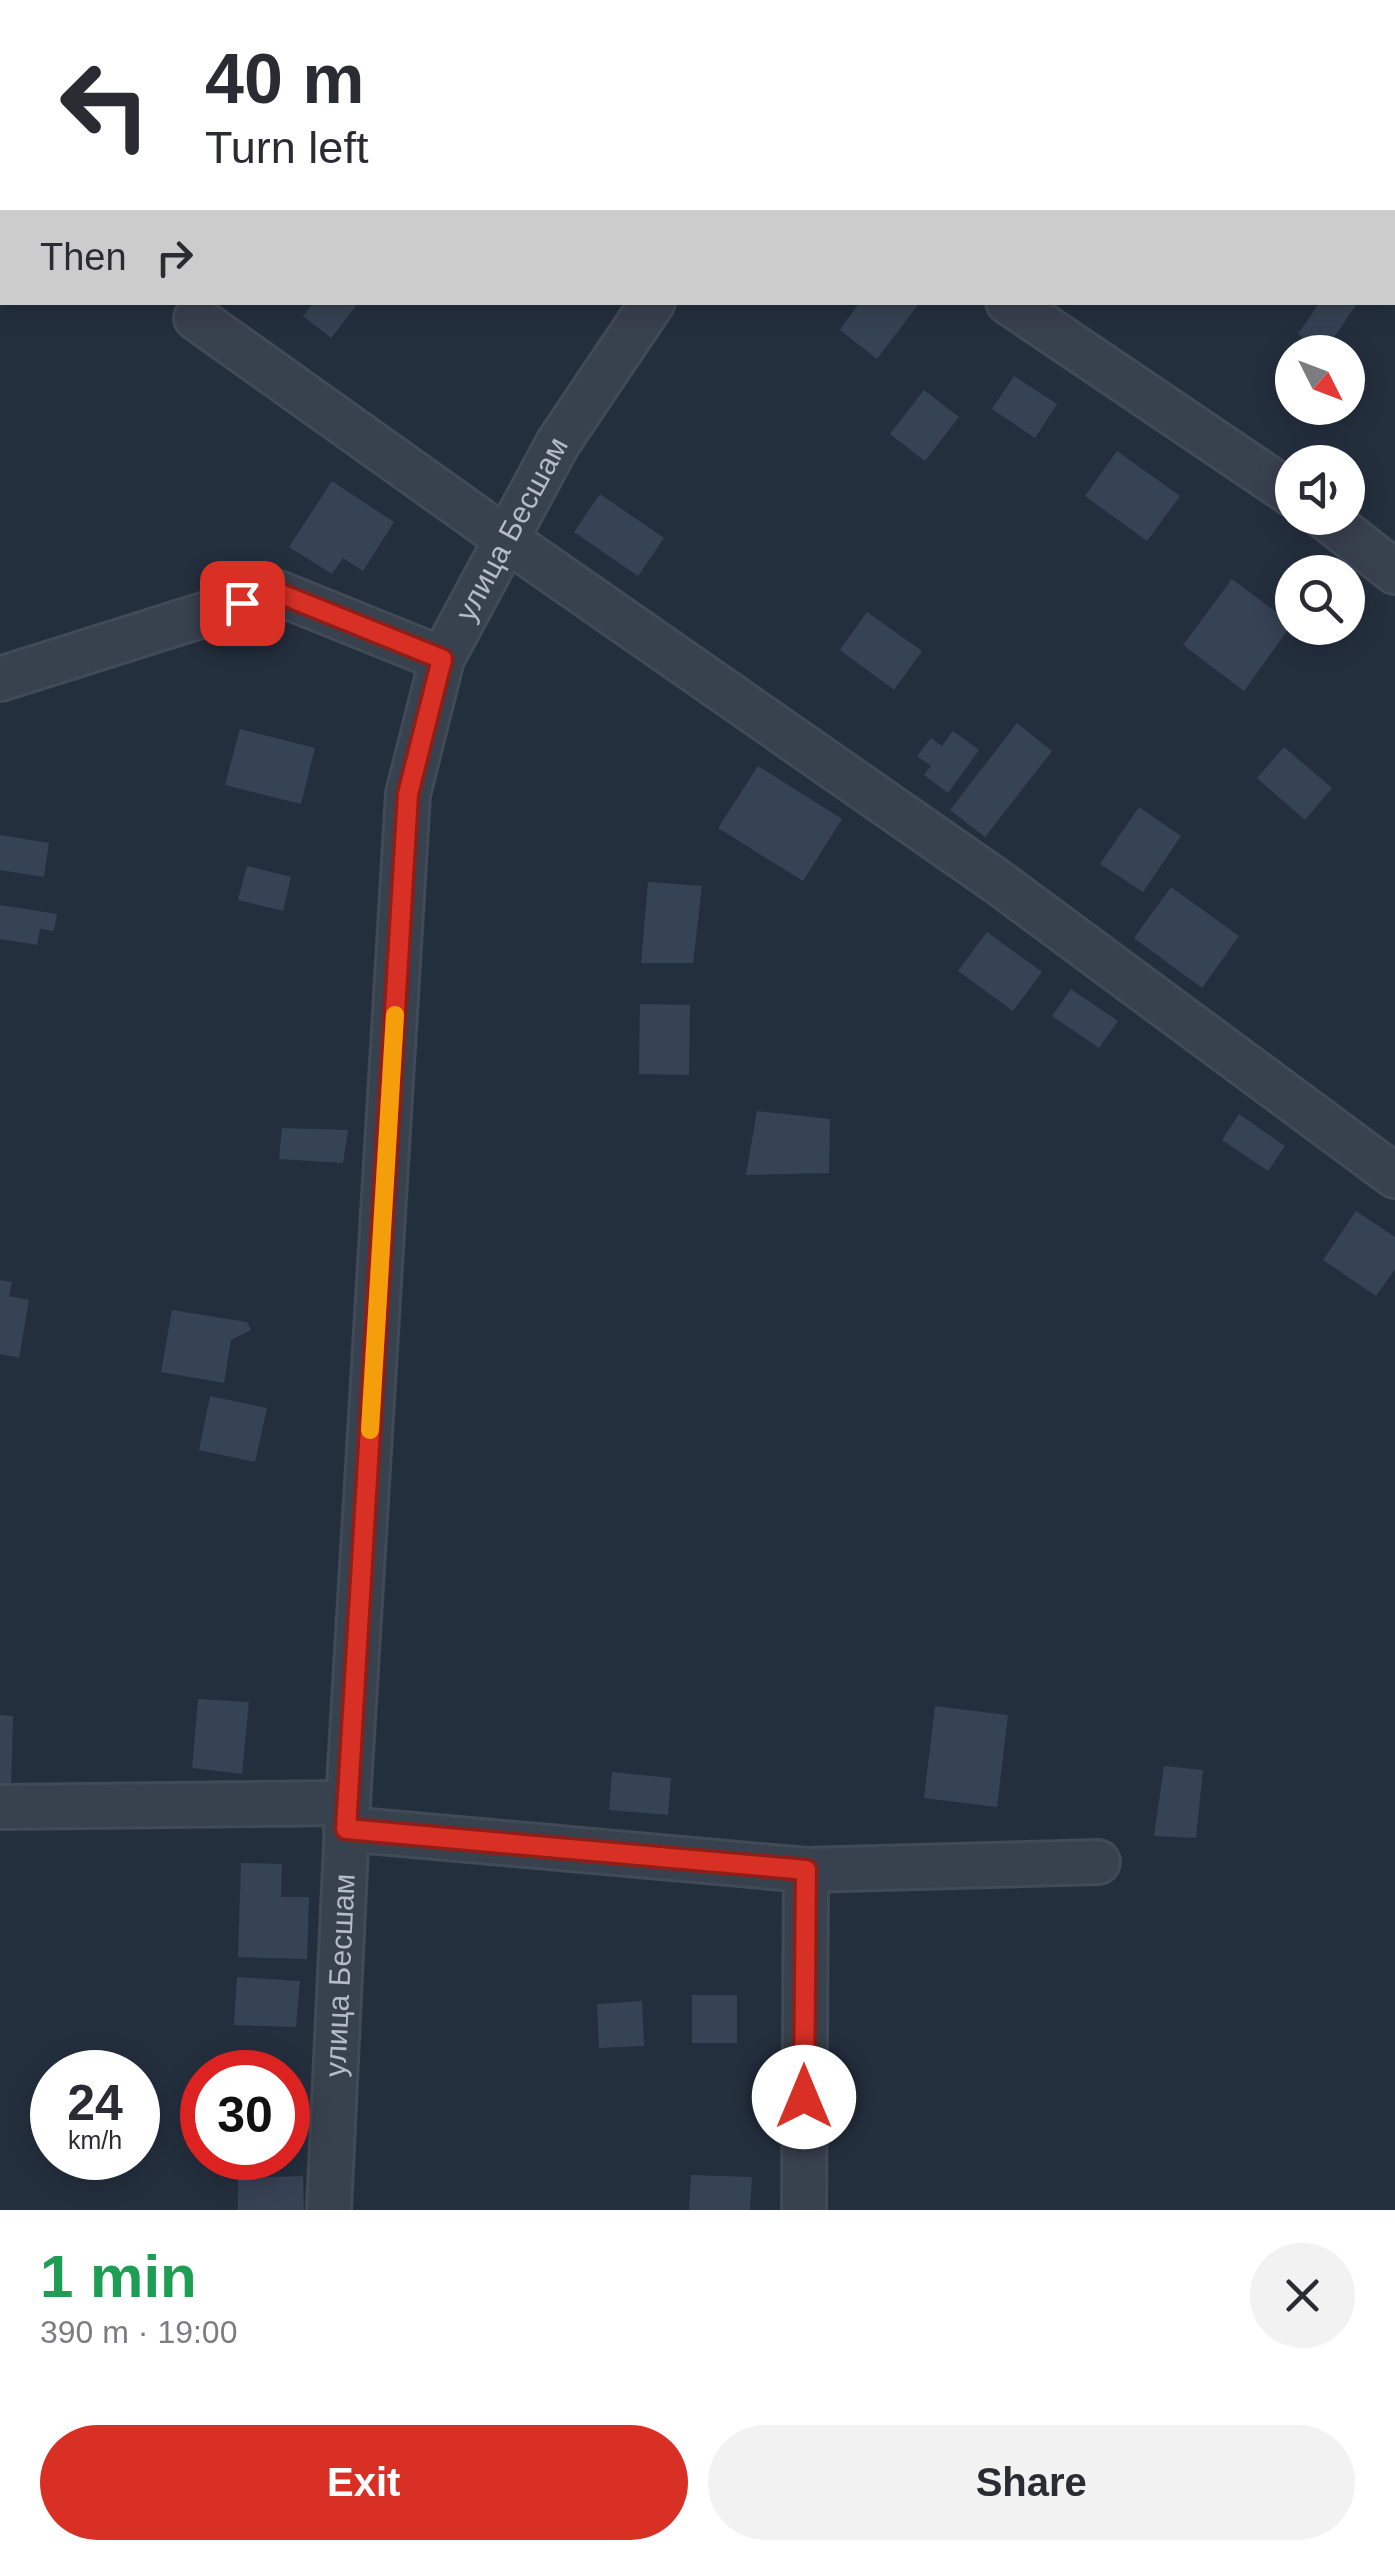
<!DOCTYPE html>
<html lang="en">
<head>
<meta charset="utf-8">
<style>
	:root { --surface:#fff; --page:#f2f2f3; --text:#2b2b33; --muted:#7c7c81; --accent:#d93025 }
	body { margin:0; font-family:Helvetica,sans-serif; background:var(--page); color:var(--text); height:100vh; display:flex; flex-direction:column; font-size:38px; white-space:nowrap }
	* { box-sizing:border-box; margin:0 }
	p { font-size:32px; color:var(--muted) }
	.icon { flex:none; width:55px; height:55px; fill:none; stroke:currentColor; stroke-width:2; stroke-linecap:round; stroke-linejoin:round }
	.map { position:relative; height:2210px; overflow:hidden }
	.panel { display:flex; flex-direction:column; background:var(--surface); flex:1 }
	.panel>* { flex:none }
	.banner { position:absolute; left:0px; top:0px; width:1395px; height:305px; box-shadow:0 5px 25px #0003; background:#fff; color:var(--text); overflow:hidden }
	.needle { width:65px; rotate:132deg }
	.controls { position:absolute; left:1275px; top:335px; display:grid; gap:20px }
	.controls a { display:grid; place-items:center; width:90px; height:90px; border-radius:50%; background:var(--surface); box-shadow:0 5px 25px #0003; font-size:50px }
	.speed { position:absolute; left:30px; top:2050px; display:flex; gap:20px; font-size:50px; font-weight:700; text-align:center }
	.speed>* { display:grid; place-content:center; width:130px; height:130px; border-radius:50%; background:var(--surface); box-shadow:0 5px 25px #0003; line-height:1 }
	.speed small { font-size:25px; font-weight:400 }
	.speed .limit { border:15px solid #d22; background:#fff; color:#111 }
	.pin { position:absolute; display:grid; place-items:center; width:85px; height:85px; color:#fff; margin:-42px; border-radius:20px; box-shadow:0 5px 15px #0006 }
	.me { position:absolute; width:110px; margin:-55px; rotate:0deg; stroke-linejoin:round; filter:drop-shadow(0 0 8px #0008) }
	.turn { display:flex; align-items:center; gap:35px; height:210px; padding:0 40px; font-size:45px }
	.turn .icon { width:130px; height:130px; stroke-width:2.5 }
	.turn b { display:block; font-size:70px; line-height:85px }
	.then { display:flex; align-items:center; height:95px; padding:0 40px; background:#0003; gap:20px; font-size:38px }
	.round { display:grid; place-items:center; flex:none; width:105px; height:105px; border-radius:52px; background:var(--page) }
	.headline { display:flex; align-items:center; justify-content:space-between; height:170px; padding:0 40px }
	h1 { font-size:60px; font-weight:600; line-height:75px; color:#1e9e55 }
	.primary-button { display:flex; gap:20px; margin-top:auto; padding:20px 40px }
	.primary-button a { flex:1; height:115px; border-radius:60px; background:var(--accent); color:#fff; font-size:40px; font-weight:600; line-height:115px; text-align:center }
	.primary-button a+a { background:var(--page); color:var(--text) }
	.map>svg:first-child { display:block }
	.building { fill:#364354 }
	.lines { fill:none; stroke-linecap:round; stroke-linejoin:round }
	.minor-casing { stroke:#414a57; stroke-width:48 }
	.minor { stroke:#38414e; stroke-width:42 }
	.route-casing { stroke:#8d1f18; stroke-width:25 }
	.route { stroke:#d93025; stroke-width:18 }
	.slow { stroke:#f59e0b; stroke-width:18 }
	.labels { text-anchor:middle; stroke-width:10; stroke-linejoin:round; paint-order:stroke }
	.street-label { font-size:30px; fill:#b4bcc9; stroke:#1d2633 }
</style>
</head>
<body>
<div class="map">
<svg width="1395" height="2210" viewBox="0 0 1395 2210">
	<rect width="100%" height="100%" fill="#242f3e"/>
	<g class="building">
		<path d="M314,302h45l-28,36 -28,-22z"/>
		<path d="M860,302h53l4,4 -40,53 -37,-29z"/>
		<path d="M1320,302h38l-34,50 -26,-18z"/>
		<path d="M1014,376l43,28 -22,34 -43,-29z"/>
		<path d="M924,390l35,27 -34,44 -35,-27z"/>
		<path d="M1117,451l63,45 -33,45 -62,-45z"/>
		<path d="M332,481l62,41 -31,49 -20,-13 -11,16 -43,-27z"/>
		<path d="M600,494l64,44 -26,38 -64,-44z"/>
		<path d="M1232,579l60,45 -48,67 -61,-46z"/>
		<path d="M867,612l55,39 -28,39 -54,-40z"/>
		<path d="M1017,723l35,28 -67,86 -35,-27z"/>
		<path d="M240,729l75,19 -14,56 -76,-19z"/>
		<path d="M953,731l26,19 -31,43 -24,-18 7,-9 -14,-10 14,-18 11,8z"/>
		<path d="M1284,747l48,41 -27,32 -48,-42z"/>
		<path d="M758,766l84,53 -39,62 -85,-53z"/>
		<path d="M1139,807l42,29 -38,56 -43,-28z"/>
		<path d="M0,835l49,8 -5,34 -44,-7z"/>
		<path d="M247,866l44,11 -8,34 -45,-11z"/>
		<path d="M648,882l54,4 -9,77h-52z"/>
		<path d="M1171,887l68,49 -37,52 -68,-50z"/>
		<path d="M0,905l57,9 -3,17 -14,-2 -3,16 -37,-6z"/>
		<path d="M987,932l55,40 -29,39 -55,-40z"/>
		<path d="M1071,989l47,32 -19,27 -47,-32z"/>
		<path d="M640,1004l50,1 -1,70 -50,-1z"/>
		<path d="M757,1111l73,8 -1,54 -83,2z"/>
		<path d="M1239,1114l46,32 -17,25 -46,-31z"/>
		<path d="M282,1128l66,2 -5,33 -64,-4z"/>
		<path d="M1356,1211l39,26v32l-19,27 -53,-36z"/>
		<path d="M0,1280l12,2 -3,14 20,4 -10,58 -19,-4z"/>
		<path d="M172,1310l75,12 4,8 -20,10 -7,43 -63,-11z"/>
		<path d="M210,1396l57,12 -12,54 -56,-12z"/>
		<path d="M198,1699l51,3 -7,72 -50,-6z"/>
		<path d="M935,1706l73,9 -11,92 -73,-9z"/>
		<path d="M0,1715l13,1 -2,72h-11z"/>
		<path d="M1164,1766l39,4 -7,68 -42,-2z"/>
		<path d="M612,1772l59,6 -3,37 -59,-5z"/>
		<path d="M241,1863l41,1 -1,33h28l-2,62 -69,-2z"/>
		<path d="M237,1977l63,4 -4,46 -62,-2z"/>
		<rect x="692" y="1995" width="45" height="48"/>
		<path d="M642,2001l2,45 -45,2 -2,-44z"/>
		<path d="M288,2080h8l-2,54h-6z"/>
		<path d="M691,2175l61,2 -2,33h-61z"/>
		<path d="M303,2176l1,34h-66v-32z"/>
	</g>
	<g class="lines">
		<g class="minor-casing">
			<g id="minor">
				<path d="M482,0l3,2"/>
				<path d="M859,2l2,-2"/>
				<path d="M1008,302l284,192"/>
				<path d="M196,318l310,221 492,343 397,294"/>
				<path d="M1326,518l69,54"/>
				<path d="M0,679l276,-87 166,67"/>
				<path d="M0,1807l348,-4"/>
				<path d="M346,1829l460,41 292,-8"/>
				<path id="s1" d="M329,2210l19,-407 60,-1009 34,-135 116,-216 95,-141"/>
				<path d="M804,2210l2,-340"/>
			</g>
		</g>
		<use href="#minor" class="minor"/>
	</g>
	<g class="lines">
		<g class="route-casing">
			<path id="route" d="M242,603l34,-11 166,67 -34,135 -62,1035 460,41 -2,227"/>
		</g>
		<use href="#route" class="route"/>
		<path class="slow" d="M370,1430l25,-415"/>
	</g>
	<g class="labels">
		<g class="street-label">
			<text dy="10" stroke="none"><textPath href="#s1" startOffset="1705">улица Бесшам</textPath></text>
			<text dy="10" stroke="none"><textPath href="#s1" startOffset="235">улица Бесшам</textPath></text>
		</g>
	</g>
</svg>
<div class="controls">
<a><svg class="needle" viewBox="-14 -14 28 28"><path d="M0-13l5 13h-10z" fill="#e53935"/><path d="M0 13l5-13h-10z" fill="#7c7c81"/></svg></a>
<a><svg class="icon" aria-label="sound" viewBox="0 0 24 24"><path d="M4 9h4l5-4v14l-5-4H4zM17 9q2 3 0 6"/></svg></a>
<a><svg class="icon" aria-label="search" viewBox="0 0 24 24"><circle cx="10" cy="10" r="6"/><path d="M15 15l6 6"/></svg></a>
</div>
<div class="speed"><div>24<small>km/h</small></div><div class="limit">30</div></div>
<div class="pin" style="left:242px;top:603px;background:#d93025"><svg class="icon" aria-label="arrive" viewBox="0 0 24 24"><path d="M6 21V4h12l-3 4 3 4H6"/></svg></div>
<svg class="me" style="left:804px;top:2097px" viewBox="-20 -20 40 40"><circle r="19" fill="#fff"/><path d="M0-13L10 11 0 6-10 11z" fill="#d93025"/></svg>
<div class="banner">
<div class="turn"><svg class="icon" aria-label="left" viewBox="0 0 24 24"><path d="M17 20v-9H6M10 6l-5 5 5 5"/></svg><div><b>40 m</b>Turn left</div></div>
<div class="then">Then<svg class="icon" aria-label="right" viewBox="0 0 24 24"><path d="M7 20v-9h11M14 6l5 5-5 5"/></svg></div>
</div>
</div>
<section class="panel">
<div class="headline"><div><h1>1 min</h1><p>390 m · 19:00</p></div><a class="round"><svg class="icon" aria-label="close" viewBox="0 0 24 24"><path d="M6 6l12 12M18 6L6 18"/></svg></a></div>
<div class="primary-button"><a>Exit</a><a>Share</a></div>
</section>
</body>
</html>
